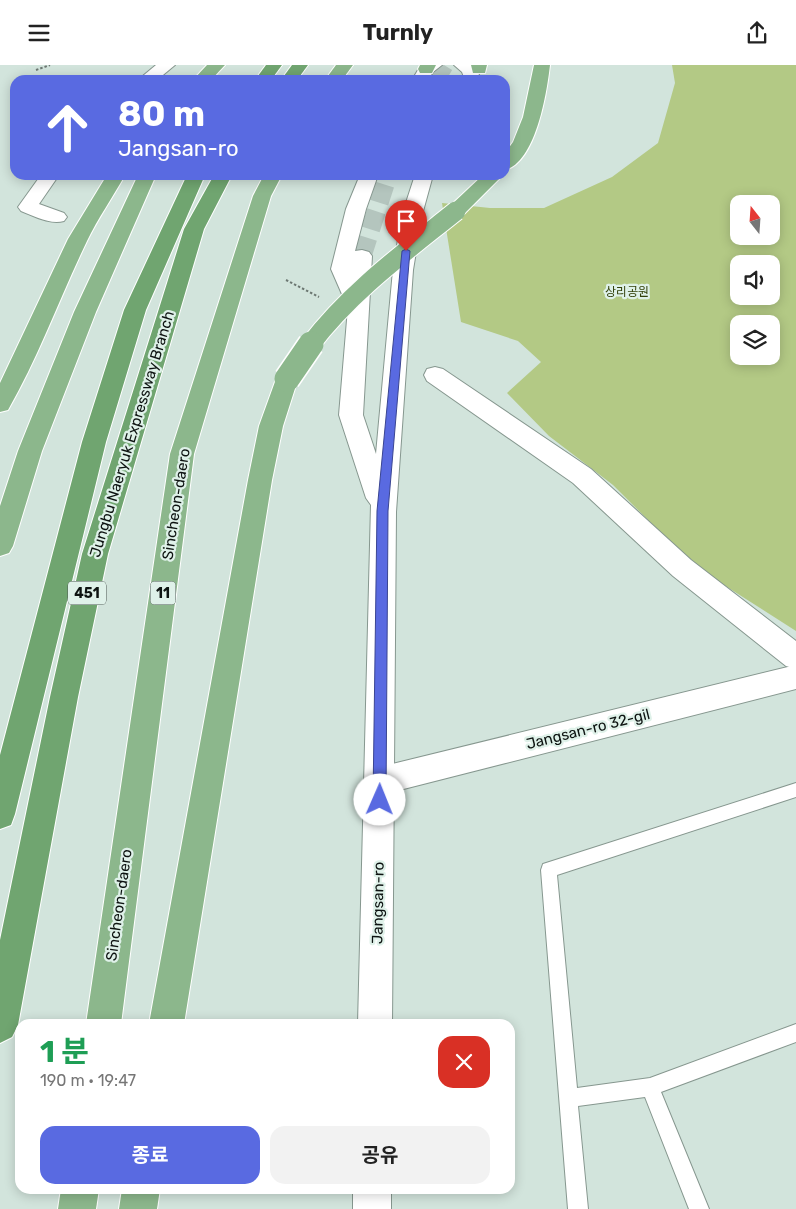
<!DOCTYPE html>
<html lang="ko">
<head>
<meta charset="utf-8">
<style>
	:root { --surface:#fff; --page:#f2f2f2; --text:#222; --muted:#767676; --accent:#596ae1 }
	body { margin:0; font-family:Rubik,"Noto Sans KR",sans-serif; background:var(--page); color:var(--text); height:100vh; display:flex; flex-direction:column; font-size:19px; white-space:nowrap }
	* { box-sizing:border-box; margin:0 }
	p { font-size:16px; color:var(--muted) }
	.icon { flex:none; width:28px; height:28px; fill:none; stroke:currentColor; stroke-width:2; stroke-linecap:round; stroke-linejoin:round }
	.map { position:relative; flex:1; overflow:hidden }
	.side { position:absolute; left:15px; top:954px; width:500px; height:175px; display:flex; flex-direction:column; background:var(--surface); border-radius:15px; box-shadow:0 2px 12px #0003 }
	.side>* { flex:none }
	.banner { position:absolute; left:10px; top:10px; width:500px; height:105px; border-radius:15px; box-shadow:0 2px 12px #0003; background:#596ae1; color:#fff; overflow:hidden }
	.needle { width:32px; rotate:343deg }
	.fabs { position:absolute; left:730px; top:130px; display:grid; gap:10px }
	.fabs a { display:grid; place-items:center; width:50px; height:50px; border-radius:10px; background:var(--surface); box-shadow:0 2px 12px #0003; font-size:25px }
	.pin { position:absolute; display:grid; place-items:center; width:42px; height:42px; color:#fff; margin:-51px -21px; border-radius:50% 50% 50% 0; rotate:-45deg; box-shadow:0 0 5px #0007 }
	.pin .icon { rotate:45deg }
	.me { position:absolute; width:55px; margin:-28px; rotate:1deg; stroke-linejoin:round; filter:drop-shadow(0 0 4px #0008) }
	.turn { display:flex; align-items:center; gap:18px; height:105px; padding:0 25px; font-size:22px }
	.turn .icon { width:65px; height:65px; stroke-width:2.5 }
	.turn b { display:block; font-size:35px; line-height:42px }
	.round { display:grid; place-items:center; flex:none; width:52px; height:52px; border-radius:15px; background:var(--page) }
	.headline { display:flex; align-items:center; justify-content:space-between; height:85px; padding:0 25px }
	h1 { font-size:30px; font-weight:700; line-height:38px; color:#1e9e55 }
	.cta { display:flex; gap:10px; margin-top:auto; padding:10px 25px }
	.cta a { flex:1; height:58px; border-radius:15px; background:var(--accent); color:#fff; font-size:20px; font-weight:700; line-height:58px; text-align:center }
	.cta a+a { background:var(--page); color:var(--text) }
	header { display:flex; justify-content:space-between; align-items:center; height:65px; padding:0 25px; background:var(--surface); font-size:22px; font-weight:700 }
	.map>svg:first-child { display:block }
	.green { fill:#b3c985; fill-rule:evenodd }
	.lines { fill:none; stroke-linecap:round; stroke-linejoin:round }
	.secondary-tunnel { stroke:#b4c5be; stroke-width:19; stroke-dasharray:19 9; stroke-linecap:butt }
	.service-casing { stroke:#86978f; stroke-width:2 }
	.minor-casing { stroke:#86978f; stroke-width:2 }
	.tertiary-casing { stroke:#86978f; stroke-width:2 }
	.secondary-casing { stroke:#86978f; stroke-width:2 }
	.trunk-casing { stroke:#fff; stroke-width:2 }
	.motorway-casing { stroke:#fff; stroke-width:2 }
	.path { stroke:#6d7873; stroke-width:2; stroke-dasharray:2.5 2; stroke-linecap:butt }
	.service { fill:#fff; fill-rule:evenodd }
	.minor { fill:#fff; fill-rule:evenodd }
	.tertiary { fill:#fff; fill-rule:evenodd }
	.secondary { fill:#fff; fill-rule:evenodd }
	.trunk { fill:#8cb78c; fill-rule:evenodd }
	.motorway { fill:#70a570; fill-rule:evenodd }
	.trunk-bridge-far1-casing { stroke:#fff; stroke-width:21; stroke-linecap:butt }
	.trunk-bridge-casing { stroke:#fff; stroke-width:28; stroke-linecap:butt }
	.trunk-bridge-far1 { stroke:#8cb78c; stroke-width:19 }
	.trunk-bridge { stroke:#8cb78c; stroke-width:25 }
	.route { fill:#596ae1; stroke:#3a4592 }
	.labels { text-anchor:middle; stroke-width:4.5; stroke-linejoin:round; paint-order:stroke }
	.far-park-label { font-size:12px; fill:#32400a; stroke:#dff1e9 }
	.shield { fill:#dff1e9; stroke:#4c5652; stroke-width:1 }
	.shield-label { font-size:14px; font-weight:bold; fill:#0d1311 }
	.street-label { font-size:15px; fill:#0d1311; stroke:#dff1e9 }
</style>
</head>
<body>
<header><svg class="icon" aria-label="menu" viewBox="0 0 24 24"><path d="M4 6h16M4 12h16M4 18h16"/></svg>Turnly<svg class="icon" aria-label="share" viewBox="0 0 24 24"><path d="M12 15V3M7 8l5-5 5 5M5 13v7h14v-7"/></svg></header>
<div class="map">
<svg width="796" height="1144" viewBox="0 0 796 1144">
	<rect width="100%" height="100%" fill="#d2e4dc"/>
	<path class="green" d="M672,0h124v566l-102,-65 -81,-81 -64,-49 -42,-43 34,-31 -23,-21 -57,-19 -19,-119 48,5h54l68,-31 46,-34 17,-60zM739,139h32v32h-32zM739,199h32v32h-32zM739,259h32v32h-32z"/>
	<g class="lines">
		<g class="secondary-tunnel">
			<path d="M435,15l9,-15"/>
			<path d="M362,191l26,-81"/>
		</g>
		<g class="service-casing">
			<path id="service" d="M796,718v14l-239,78 20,213 73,-10 146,-54v18l-135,50 48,117h-20l-44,-112 -67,9 10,103h-20l-27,-339 2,-6z"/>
		</g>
		<g class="minor-casing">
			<g id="minor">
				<path d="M156,0h19l-18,15h-19z"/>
				<path d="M41,110h18l-20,29 25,9 3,4 -3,4c-14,4 -30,-5 -43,-10l-3,-4z"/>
				<path d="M435,302l8,2 148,100 100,91 105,81v28l-10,-3 -113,-90 -100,-93 -146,-102 -3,-6 3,-6z"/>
			</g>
		</g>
		<g class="tertiary-casing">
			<path id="tertiary" d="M796,600v24l-416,106 -11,-4 -4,-10 4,-10 11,-4z"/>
		</g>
		<g class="secondary-casing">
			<g id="secondary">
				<path d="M421,0h21l-9,7 -5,8h-16z"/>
				<path d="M454,0h20l7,14 -16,1 -3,-8z"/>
				<path d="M360,110h18l-12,34 -11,42 7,-1 7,2 3,4 -9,159 13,39 17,-184 9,-55 13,-40h18l-11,40 -9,55 -17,242 -4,512h-34l13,-519 -5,-7 -27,-83 9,-107 -17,-39 15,-60z"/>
				<rect x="353" y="1124" width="38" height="20"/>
			</g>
		</g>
		<g class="trunk-casing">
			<g id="trunk">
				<path d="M207,0h18l-14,15h-18z"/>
				<path d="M336,0h17l-11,15h-17z"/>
				<path d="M420,0h16l-4,8h-12l-2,-4z"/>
				<path d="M471,0h16l-2,8h-12z"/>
				<path d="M534,0h16c-3,27 -14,97 -45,105v-17l8,-11 10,-25z"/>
				<path d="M107,110h18c-12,22 -27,43 -38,66 -27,56 -48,115 -79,169l-8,2v-29l68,-144z"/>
				<path d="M138,110h18l-60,137 -54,139 -29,95 -4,7 -9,3v-50l18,-55 56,-139z"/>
				<path d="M264,110h18l-11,21 -77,258 -73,570h-35l84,-570 83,-258z"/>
				<path d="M483,110h20l-40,40 -7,2 -7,-2 -3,-4 3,-4z"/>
				<path d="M287,306l8,2 3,6 -15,47 -11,54 -88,544h-35l99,-544 11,-54 17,-47 3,-6z"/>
				<path d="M61,1124h38l-3,20h-38z"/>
				<path d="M122,1124h38l-3,20h-38z"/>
			</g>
		</g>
		<g class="motorway-casing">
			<g id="motorway">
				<path d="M266,0h16l-11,15h-16z"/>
				<path d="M292,0h16l-11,15h-16z"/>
				<path d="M187,110h18l-59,135 -40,132 -91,372 -4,11 -11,4v-74l82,-313 42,-132z"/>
				<path d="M214,110h18l-28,54 -96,325 -30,143 -60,328 -6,12 -12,6v-103l50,-243 32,-143 102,-325z"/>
			</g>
		</g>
		<g class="path">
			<path d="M36,5l14,-5"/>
			<path d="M286,215l33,17"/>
		</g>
		<use href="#service" class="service"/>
		<use href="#minor" class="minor"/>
		<use href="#tertiary" class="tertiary"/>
		<use href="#secondary" class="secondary"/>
		<use href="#trunk" class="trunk"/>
		<use href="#motorway" class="motorway"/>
		<g class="trunk-bridge-far1-casing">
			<path id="trunk-bridge-far1" d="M310,280c40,-53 95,-93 146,-134"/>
		</g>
		<g class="trunk-bridge-casing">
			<path id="trunk-bridge" d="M287,314l24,-35"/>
		</g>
		<use href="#trunk-bridge-far1" class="trunk-bridge-far1"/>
		<use href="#trunk-bridge" class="trunk-bridge"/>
	</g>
	<path class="route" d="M406,184l4,2 -22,260 -2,289 -2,4 -4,2 -5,-2 -2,-4 4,-289 25,-260z"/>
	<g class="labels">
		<g class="far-park-label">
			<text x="627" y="231">상리공원</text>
		</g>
		<g class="shield">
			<rect x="68" y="516.5" width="38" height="23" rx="4"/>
			<rect x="150.5" y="516.5" width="25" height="23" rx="4"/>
		</g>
		<g class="shield-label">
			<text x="87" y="533">451</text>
			<text x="163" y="533">11</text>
		</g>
		<g class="street-label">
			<text transform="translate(132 369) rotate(-73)" y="5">Jungbu Naeryuk Expressway Branch</text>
			<text transform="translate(176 439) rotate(-81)" y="5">Sincheon-daero</text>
			<text transform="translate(588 664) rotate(-14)" y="5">Jangsan-ro 32-gil</text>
			<text transform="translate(378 838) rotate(-89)" y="5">Jangsan-ro</text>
			<text transform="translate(119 840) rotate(-82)" y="5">Sincheon-daero</text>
		</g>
	</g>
</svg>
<div class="fabs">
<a><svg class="needle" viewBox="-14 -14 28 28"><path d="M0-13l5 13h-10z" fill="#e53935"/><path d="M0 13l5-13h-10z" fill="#767676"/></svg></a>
<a><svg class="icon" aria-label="sound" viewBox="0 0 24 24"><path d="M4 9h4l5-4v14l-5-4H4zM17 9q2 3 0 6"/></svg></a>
<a><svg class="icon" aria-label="layers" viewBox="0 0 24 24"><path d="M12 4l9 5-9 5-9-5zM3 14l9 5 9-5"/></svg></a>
</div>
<div class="pin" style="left:406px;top:186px;background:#d93025"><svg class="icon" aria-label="arrive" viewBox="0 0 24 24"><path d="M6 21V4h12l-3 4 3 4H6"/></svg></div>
<svg class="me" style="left:380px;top:735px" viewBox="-20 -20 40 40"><circle r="19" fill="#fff"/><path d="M0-13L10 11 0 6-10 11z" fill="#596ae1"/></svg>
<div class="banner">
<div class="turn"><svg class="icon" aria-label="ahead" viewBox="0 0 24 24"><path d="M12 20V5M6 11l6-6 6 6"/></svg><div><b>80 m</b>Jangsan-ro</div></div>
</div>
<section class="side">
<div class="headline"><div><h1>1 분</h1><p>190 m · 19:47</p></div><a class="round" style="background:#d93025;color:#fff"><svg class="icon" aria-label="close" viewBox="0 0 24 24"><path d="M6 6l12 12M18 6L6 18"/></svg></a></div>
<div class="cta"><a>종료</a><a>공유</a></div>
</section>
</div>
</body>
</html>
